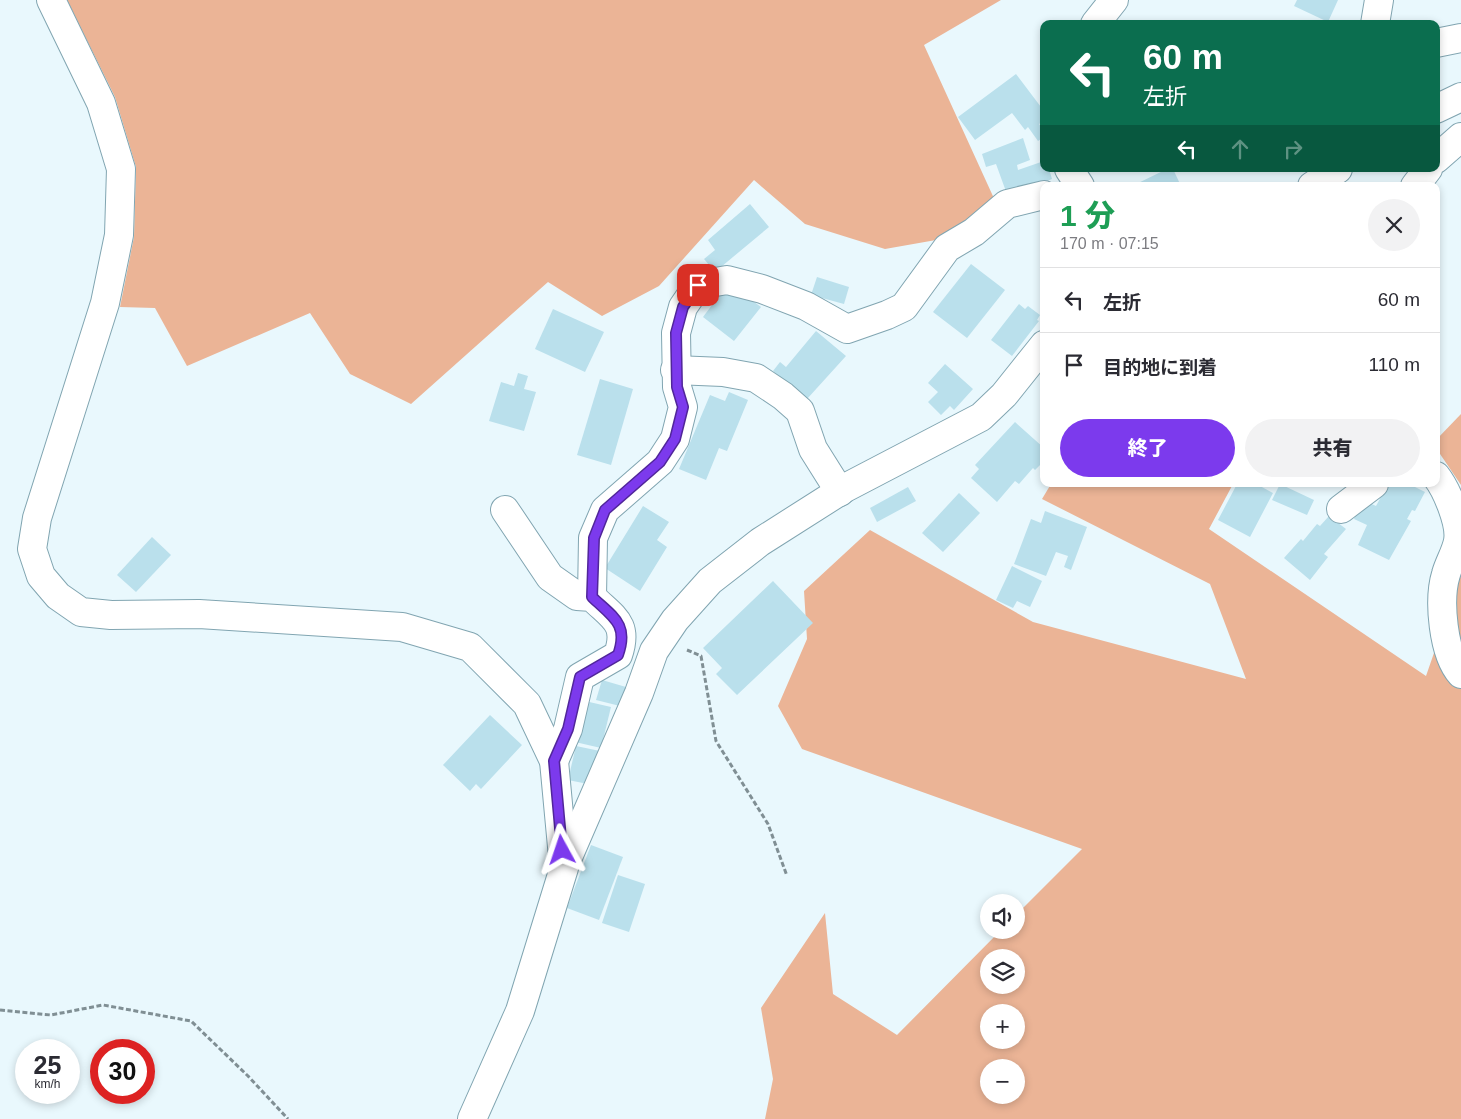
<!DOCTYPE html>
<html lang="ja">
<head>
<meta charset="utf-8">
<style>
	:root { --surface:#fff; --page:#f2f2f3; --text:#2b2b33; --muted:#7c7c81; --line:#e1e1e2; --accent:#7c3aed }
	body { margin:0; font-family:Helvetica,"Noto Sans JP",sans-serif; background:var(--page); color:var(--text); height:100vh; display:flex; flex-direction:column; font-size:19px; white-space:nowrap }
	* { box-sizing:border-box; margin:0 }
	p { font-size:16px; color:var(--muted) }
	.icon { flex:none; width:28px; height:28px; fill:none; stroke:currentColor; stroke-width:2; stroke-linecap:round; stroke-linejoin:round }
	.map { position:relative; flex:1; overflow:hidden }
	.panel { position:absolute; left:1040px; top:182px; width:400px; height:305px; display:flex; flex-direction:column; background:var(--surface); border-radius:10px; box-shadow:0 2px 8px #0003 }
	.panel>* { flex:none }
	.hud { position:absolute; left:1040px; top:20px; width:400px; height:152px; border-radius:10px; box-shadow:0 2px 8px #0003; background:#0b6e4f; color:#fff; overflow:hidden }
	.tools { position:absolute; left:980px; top:894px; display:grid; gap:10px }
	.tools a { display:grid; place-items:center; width:45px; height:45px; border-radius:50%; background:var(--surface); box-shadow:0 2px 8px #0003; font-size:25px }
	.speed { position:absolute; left:15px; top:1039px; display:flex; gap:10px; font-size:25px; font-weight:700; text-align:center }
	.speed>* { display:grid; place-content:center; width:65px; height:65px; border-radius:50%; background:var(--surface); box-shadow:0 2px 8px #0003; line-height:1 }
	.speed small { font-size:12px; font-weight:400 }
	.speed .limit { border:8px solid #d22; background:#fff; color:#111 }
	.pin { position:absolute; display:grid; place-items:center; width:42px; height:42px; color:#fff; margin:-21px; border-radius:10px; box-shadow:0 2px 8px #0006 }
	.me { position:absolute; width:55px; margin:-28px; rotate:355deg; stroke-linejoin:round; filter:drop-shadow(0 0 4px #0008) }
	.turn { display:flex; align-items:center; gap:18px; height:105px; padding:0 20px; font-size:22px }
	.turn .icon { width:65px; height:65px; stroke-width:2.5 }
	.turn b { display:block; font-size:35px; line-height:42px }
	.lanes { display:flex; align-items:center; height:48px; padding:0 20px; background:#0003; justify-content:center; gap:25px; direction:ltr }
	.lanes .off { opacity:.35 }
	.round { display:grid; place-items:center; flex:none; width:52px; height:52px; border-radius:26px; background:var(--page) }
	.summary { display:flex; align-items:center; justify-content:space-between; height:85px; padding:0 20px }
	h1 { font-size:30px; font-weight:800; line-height:38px; color:#1e9e55 }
	.button { display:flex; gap:10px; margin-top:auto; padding:10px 20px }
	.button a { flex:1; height:58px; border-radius:30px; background:var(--accent); color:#fff; font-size:20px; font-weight:800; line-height:58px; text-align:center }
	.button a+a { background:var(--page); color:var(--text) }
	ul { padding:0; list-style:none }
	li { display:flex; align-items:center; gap:15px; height:65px; padding:0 20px; border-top:1px solid var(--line) }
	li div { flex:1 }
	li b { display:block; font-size:19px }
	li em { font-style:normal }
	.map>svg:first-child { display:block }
	.forest { fill:#ebb496; fill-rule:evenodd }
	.building { fill:#bae0ec }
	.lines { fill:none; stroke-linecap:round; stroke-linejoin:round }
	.minor-casing { stroke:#81a5b1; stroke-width:30 }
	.path { stroke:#808f94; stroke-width:3; stroke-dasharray:5 2.5; stroke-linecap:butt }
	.minor { stroke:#fff; stroke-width:28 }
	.route-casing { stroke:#51269a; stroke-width:12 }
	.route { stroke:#7c3aed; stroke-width:9 }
</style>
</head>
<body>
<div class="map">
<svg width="1461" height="1119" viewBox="0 0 1461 1119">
	<rect width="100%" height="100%" fill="#e9f8fd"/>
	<g class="forest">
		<path d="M67,0h934l-77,45 73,160 -61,35 -51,9 -80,-25 -51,-44 -95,106 -57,30 -54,-34 -137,122 -61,-30 -40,-61 -123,53 -32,-58 -35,-1 14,-70 2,-70 -21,-70z"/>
		<path d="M1461,414v71l-25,-37v-8z"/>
		<path d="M1051,484h182l-24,45 217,147 35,-101v544h-696l8,-40 -12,-71 64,-95 8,81 64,41 104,-105h15v-15l66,-66 -280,-100 -24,-43 29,-67 -3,-48 66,-61 163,92 213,57 -36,-95 -168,-85zM989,958h27v27h-27zM989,1012h27v28h-27zM989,1068h27v27h-27z"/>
	</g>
	<g class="building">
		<path d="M1297,0h41l-10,22 -34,-16z"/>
		<path d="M1016,74l28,37v10l-5,3 5,7v6l-6,4 -10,-14 -3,3 -13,-17 -37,27 -17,-23z"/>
		<path d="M1023,138l7,22 -13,5 1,5 26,-9v8h5l3,10 -44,18 -12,-33 -10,3 -4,-13z"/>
		<path d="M1167,169h6l8,17h-49z"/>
		<path d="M750,204l19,23 -54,45 -11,-13 11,-9 -7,-10z"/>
		<path d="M971,264l34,26 -38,48 -34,-26z"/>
		<path d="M817,277l32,10 -5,17 -33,-9z"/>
		<path d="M724,289l11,8 4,-6 22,16 -27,34 -31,-24z"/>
		<path d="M1019,304l6,5 3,-3 12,9 -3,5 2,1 -27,35 -21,-16z"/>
		<path d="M553,309l51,23 -19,40 -50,-23z"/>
		<path d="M816,331l30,25 -39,43 -34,-28 7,-9 6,5z"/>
		<path d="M945,364l28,25 -19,21 -4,-4 -9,9 -13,-13 10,-10 -10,-9z"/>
		<path d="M518,373l10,3 -4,13 12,3 -12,39 -35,-10 12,-39 13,4z"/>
		<path d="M600,379l33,10 -22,76 -34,-10z"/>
		<path d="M729,392l19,8 -21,51 -8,-3 -13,32 -27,-11 31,-74 15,6z"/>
		<path d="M1015,422l29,26v13l-9,9 -2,-2 -14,16 -4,-3 -18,21 -26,-24 8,-9 -4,-4z"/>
		<path d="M1237,484h24l-1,2 13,7 -23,44 -32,-17z"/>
		<path d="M1280,484l34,16 -7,15 -35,-15z"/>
		<path d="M1388,484h21l16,8 -10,19 -3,-1 -5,9 4,2 -22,39 -31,-15 9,-20 -13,-6 9,-19 13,6z"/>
		<path d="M908,487l8,14 -39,21 -7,-14z"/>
		<path d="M959,493l21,20 -37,39 -21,-19z"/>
		<path d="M643,506l26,16 -12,18 10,7 -27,44 -35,-23z"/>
		<path d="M1045,511l42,16 -16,43 -7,-3 4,-11 -12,-4 -10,24 -32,-12 17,-45 10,4z"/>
		<path d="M1329,516l17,13 -22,25 4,3 -18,23 -26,-22 17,-19 2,2 14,-17 3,2z"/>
		<path d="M152,537l19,18 -35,37 -19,-17z"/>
		<path d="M1012,566l30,15 -12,26 -13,-6 -4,7 -17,-8z"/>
		<path d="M773,581l40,42 -76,72 -21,-21 6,-6 -19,-20z"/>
		<path d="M602,680l24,7 -6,19 -24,-6z"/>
		<path d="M585,701l26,6 -10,41 -26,-6z"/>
		<path d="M490,715l32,30 -41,44 -5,-5 -6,7 -27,-26z"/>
		<path d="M576,746l24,5 -7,34 -25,-5z"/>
		<path d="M591,845l32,12 -24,63 -32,-12z"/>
		<path d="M618,875l27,9 -16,48 -27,-9z"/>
	</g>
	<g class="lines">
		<g class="minor-casing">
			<g id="minor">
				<path d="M51,0l50,103 20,66 -2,66 -14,68 -68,215 -5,31 9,27 17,20 23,16 30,3 88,-1 203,13 68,20 57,57 27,57 10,107 -44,143 -48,108"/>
				<path d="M1095,24l19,-24"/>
				<path d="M1375,24l4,-24"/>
				<path d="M1436,43l25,-5"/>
				<path d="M1436,109l25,-12"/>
				<path d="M1436,159l25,-22"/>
				<path d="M1069,169l11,17"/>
				<path d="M1312,186l26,-17"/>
				<path d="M1415,186l13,-17"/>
				<path d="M675,370l48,2 33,6 27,18 17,15 13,38 27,43"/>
				<path d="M1436,476c11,14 25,48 22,65 -2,11 -9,22 -12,33 -8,26 -3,80 15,100"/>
				<path d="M1341,509l33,-25"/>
				<path d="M505,510l45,67 27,19 15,1c21,21 37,26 26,58l-38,22 -12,52 -14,32"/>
				<path d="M592,597l1,-59 12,-28 55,-48 15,-23 8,-32 -6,-20 -1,-54 7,-26 15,-22 29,-5 35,9 44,17 41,23 40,-14 17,-8 43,-59 27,-16 33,-28 37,-9"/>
				<path d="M565,864l74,-171 15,-42 21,-31 35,-39 50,-39 85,-54 136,-71 23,-22 40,-50"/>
			</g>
		</g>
		<g class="path">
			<path d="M687,650l14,6 15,85 52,83 19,52"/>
			<path d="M0,1010l51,5 52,-10 88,16 57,55 40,43"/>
		</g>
		<use href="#minor" class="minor"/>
	</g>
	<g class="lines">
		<g class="route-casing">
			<path id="route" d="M562,850l-8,-89 14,-32 12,-52 38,-22c11,-31 -5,-38 -26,-58l2,-59 11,-28 55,-48 15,-23 8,-32 -6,-20 -1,-54 7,-26 15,-22"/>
		</g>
		<use href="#route" class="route"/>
	</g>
</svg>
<div class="tools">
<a><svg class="icon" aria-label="sound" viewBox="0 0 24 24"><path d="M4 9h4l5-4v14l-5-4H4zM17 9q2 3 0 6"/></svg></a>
<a><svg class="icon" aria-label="layers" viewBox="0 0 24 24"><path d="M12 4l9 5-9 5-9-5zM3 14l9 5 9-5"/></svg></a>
<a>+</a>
<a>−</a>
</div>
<div class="speed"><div>25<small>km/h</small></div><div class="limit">30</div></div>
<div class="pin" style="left:698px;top:285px;background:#d93025"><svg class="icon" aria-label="arrive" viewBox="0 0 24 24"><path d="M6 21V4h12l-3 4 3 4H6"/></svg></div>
<svg class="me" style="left:562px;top:850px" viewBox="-20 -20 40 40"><path d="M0-17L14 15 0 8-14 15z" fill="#7c3aed" stroke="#fff" stroke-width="4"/></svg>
<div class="hud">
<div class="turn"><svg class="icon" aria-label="left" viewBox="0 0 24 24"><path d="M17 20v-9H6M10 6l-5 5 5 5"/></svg><div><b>60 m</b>左折</div></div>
<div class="lanes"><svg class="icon" aria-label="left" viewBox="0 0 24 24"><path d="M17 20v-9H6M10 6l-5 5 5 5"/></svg><svg class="icon off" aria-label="ahead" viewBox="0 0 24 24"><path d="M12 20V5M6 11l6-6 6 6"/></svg><svg class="icon off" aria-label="right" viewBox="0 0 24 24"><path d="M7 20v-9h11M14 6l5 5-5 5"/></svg></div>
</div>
<section class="panel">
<div class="summary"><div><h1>1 分</h1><p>170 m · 07:15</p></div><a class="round"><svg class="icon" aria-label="close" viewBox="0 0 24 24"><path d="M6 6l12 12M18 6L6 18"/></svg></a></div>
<ul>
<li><svg class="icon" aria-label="left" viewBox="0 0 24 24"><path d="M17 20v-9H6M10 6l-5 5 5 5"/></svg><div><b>左折</b></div><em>60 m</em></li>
<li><svg class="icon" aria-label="arrive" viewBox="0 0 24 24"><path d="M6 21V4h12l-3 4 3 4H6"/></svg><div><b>目的地に到着</b></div><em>110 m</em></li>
</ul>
<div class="button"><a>終了</a><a>共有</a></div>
</section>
</div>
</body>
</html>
